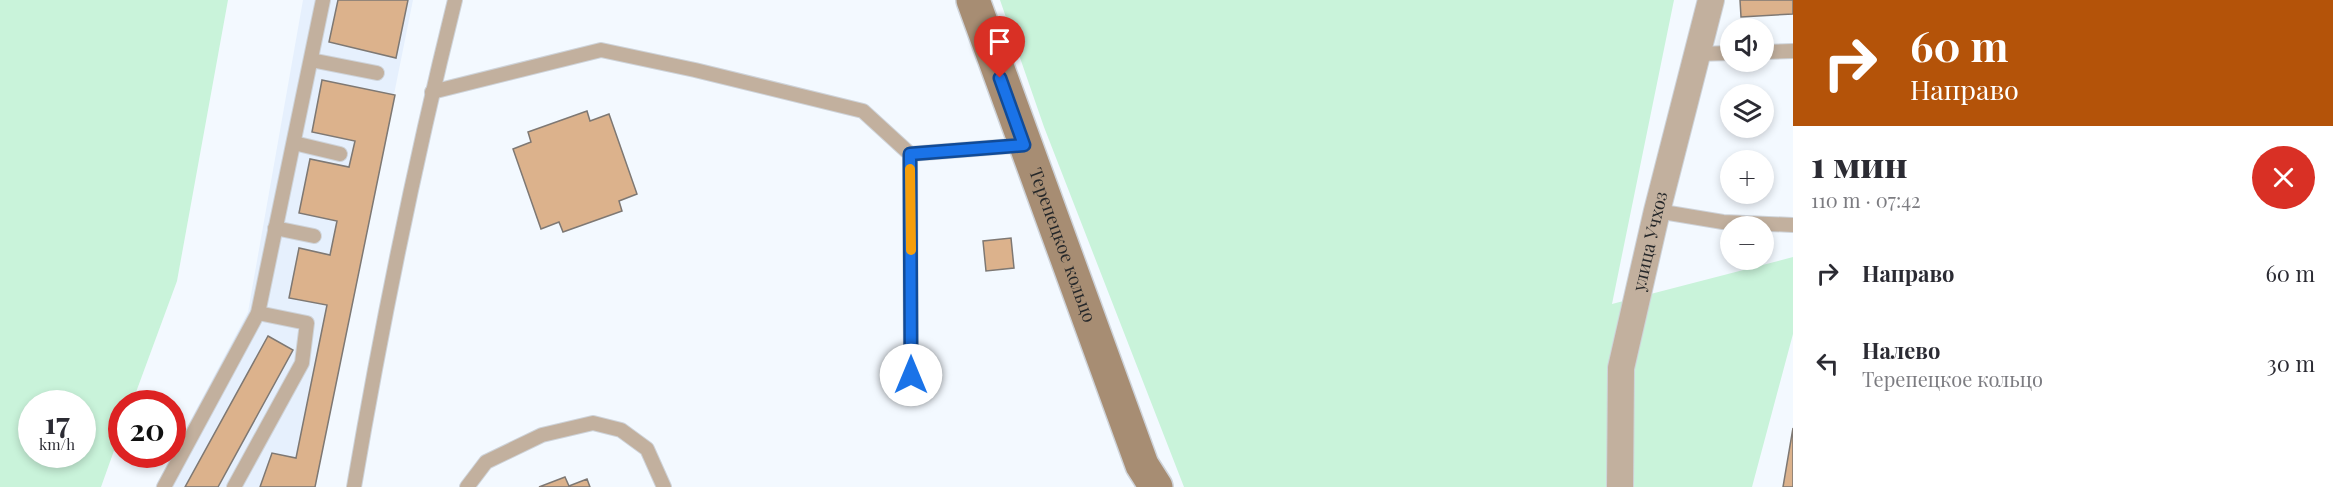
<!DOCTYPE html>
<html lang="ru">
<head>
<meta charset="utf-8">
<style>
	:root { --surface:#fff; --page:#f7f7f7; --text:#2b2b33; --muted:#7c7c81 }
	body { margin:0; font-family:"Playfair Display",serif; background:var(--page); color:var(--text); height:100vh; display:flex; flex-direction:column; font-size:22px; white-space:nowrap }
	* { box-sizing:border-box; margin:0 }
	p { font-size:20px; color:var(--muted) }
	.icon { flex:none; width:33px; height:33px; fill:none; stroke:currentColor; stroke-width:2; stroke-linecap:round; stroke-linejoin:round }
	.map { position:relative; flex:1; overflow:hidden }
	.details { display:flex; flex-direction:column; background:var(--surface); width:540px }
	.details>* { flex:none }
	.guide { background:#b45309; color:#fff; overflow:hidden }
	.fabs { position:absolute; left:1720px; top:18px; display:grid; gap:12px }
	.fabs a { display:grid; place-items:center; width:54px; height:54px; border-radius:50%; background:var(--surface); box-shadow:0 3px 9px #0003; font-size:30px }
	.speed { position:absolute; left:18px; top:390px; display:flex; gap:12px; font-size:30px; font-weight:700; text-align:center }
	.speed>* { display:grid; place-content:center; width:78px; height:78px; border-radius:50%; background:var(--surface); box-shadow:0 3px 9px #0003; line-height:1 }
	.speed small { font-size:15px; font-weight:400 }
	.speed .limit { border:9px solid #d22; background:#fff; color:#111 }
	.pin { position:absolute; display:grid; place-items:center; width:51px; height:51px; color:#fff; margin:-62px -26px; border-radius:50% 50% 50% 0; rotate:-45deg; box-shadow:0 0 6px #0007 }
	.pin .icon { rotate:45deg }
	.me { position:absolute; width:66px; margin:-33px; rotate:0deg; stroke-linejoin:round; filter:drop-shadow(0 0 4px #0008) }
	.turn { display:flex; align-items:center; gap:21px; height:126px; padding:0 18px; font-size:27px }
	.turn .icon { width:78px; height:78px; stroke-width:2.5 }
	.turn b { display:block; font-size:42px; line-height:51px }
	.round { display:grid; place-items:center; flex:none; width:63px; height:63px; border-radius:32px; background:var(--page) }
	.headline { display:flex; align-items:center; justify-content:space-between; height:102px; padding:0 18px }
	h1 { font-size:36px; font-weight:800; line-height:45px }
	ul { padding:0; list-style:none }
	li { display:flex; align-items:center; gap:18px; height:90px; padding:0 18px }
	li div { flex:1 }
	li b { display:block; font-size:22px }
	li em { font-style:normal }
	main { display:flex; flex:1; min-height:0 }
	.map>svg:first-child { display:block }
	.built { fill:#e6f0fd }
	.green { fill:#c9f3da; fill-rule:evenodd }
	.building { fill:#dcb28c; stroke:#7e7873; stroke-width:1.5 }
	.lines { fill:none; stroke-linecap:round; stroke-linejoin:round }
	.lane-casing { stroke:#ced3d9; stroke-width:16 }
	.street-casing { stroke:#ced3d9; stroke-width:28 }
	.secondary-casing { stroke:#ced3d9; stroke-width:36 }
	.lane { stroke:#c2b09e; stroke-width:14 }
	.street { stroke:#c2b09e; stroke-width:26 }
	.secondary { stroke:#a78d73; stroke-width:33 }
	.route-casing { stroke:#114b97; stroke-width:15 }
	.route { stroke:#1a73e8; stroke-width:10 }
	.slow { stroke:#f59e0b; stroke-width:10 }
	.labels { text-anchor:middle; stroke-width:6; stroke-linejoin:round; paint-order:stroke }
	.street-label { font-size:18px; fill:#26282a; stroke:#fff }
</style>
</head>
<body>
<main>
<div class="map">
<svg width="1793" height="487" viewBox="0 0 1793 487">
	<rect width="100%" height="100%" fill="#f3f9ff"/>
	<path class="built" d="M303,0h110l-98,487h-160l93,-175z"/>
	<g class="green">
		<path d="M0,0h228l-51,281 -45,122 -10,1 -1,27 -20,56h-101zM32,404h50v50h-50z"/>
		<path d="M1000,0h674l-62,304 181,-47v77l-41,153h-568l-140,-360z"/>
	</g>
	<g class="building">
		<path d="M338,0h70l-12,58 -67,-16z"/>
		<path d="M1740,0h53v14l-52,3z"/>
		<path d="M322,80l73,15 -80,392h-55l12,-34 24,5 31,-153 -38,-7 10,-50 31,7 7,-34 -38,-8 11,-54 39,8 6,-26 -43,-9z"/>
		<path d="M587,111l3,10 19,-7 28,80 -18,7 3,10 -59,21 -4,-10 -18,7 -28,-80 18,-7 -3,-10z"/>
		<path d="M1011,238l3,30 -28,3 -3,-30z"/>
		<path d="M268,336l25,14 -75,137h-33z"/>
		<path d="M1793,428v59h-10z"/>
		<path d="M565,477l4,9 18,-7 3,8h-51z"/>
	</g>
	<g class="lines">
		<g class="lane-casing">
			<g id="lane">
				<path d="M1764,52l29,-1"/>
				<path d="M1698,54l33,-1"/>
				<path d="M311,60l66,13"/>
				<path d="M432,92l169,-42 94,20 168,41 47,43"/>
				<path d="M294,143l46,11"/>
				<path d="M1657,211l66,11 70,3"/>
				<path d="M275,228l39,8"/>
				<path d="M911,375l-1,-221 114,-9"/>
				<path d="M164,487l94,-174 65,-313"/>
				<path d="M234,487l68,-124 5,-40 -49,-10"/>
				<path d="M354,487c28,-164 61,-326 101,-487"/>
				<path d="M467,487l19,-25 56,-27 51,-12 28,7 26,19 17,38"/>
			</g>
		</g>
		<g class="street-casing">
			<g id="street">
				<path id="s1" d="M1620,487l1,-119 36,-157 54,-211"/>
			</g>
		</g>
		<g class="secondary-casing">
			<g id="secondary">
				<path id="s2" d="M973,0l169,465 14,22"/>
			</g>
		</g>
		<use href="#lane" class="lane"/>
		<use href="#street" class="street"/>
		<use href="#secondary" class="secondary"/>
	</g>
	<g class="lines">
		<g class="route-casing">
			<path id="route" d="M911,375l-1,-221 114,-9 -24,-67"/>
		</g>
		<use href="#route" class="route"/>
		<path class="slow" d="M910,169l1,81"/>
	</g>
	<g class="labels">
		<g class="street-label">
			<text dy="6" stroke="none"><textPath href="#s1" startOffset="249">улица Учхоз</textPath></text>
			<text dy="6" stroke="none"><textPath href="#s2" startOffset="261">Терепецкое кольцо</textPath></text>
		</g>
	</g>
</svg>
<div class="fabs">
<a><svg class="icon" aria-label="sound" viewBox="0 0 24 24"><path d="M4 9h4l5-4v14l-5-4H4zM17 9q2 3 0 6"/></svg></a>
<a><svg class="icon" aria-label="layers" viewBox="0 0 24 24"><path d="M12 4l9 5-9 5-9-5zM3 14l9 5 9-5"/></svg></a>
<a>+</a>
<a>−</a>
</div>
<div class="speed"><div>17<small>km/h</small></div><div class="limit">20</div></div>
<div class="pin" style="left:1000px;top:78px;background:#d93025"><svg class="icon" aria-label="arrive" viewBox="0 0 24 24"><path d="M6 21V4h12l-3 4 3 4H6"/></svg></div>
<svg class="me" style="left:911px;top:375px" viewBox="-20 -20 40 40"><circle r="19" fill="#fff"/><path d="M0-13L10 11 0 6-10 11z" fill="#1a73e8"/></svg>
</div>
<section class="details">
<div class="guide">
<div class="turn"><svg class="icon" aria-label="right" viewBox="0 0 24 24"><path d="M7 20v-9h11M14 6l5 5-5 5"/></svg><div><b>60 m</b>Направо</div></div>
</div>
<div class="headline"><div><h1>1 мин</h1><p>110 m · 07:42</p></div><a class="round" style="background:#d93025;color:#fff"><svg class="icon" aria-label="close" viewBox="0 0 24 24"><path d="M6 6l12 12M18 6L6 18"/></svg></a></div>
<ul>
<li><svg class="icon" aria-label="right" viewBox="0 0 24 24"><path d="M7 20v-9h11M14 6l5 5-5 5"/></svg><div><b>Направо</b></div><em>60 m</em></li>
<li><svg class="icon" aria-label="left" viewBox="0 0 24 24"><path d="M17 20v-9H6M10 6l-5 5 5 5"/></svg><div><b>Налево</b><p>Терепецкое кольцо</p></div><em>30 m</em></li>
</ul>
</section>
</main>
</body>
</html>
